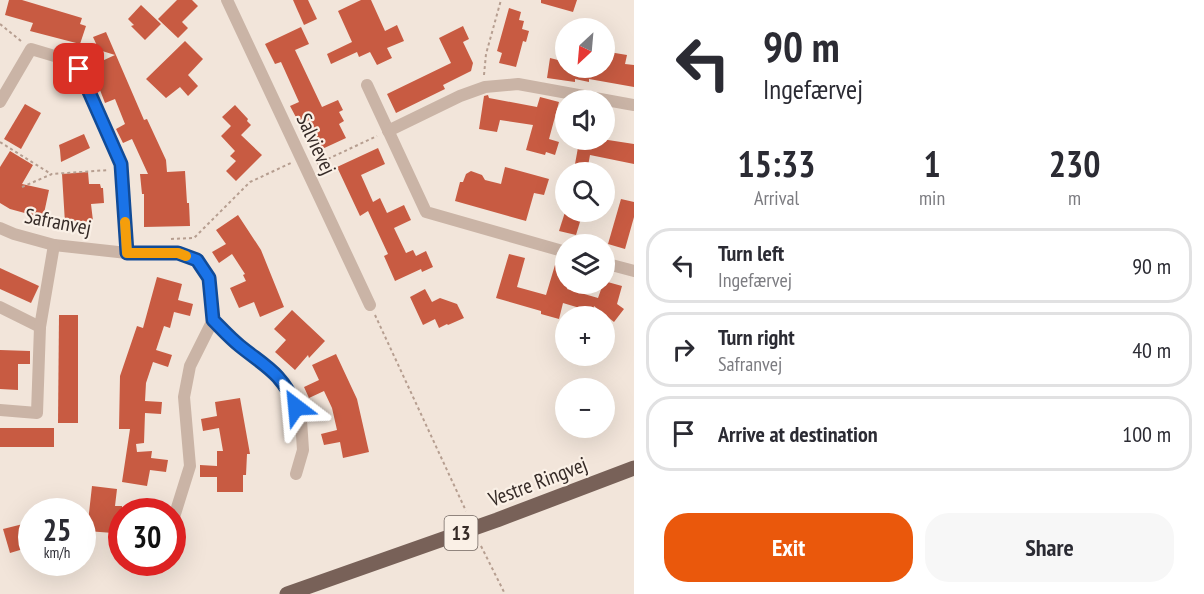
<!DOCTYPE html>
<html lang="en">
<head>
<meta charset="utf-8">
<style>
	:root { --surface:#fff; --page:#f7f7f7; --text:#2b2b33; --muted:#7c7c81; --line:#e1e1e2; --accent:#ea580c }
	body { margin:0; font-family:"PT Sans Narrow",sans-serif; background:var(--page); color:var(--text); height:100vh; display:flex; flex-direction:column; font-size:22px; white-space:nowrap }
	* { box-sizing:border-box; margin:0 }
	p { font-size:20px; color:var(--muted) }
	.icon { flex:none; width:33px; height:33px; fill:none; stroke:currentColor; stroke-width:2; stroke-linecap:round; stroke-linejoin:round }
	.map { position:relative; flex:1; overflow:hidden }
	.side { display:flex; flex-direction:column; background:var(--surface); width:570px }
	.side>* { flex:none }
	.top-card { background:#fff; color:var(--text); overflow:hidden }
	.needle { width:39px; rotate:206deg }
	.tools { position:absolute; left:555px; top:18px; display:grid; gap:12px }
	.tools a { display:grid; place-items:center; width:60px; height:60px; border-radius:50%; background:var(--surface); box-shadow:0 6px 24px #0002; font-size:30px }
	.speed { position:absolute; left:18px; top:498px; display:flex; gap:12px; font-size:30px; font-weight:700; text-align:center }
	.speed>* { display:grid; place-content:center; width:78px; height:78px; border-radius:50%; background:var(--surface); box-shadow:0 6px 24px #0002; line-height:1 }
	.speed small { font-size:15px; font-weight:400 }
	.speed .limit { border:9px solid #d22; background:#fff; color:#111 }
	.pin { position:absolute; display:grid; place-items:center; width:51px; height:51px; color:#fff; margin:-26px; border-radius:12px; box-shadow:0 3px 9px #0006 }
	.me { position:absolute; width:66px; margin:-33px; rotate:331deg; stroke-linejoin:round; filter:drop-shadow(0 0 4px #0008) }
	.turn { display:flex; align-items:center; gap:21px; height:126px; padding:0 30px; font-size:27px }
	.turn .icon { width:78px; height:78px; stroke-width:2.5 }
	.turn b { display:block; font-size:42px; line-height:51px }
	.eta { display:flex; justify-content:space-evenly; align-items:center; height:102px; text-align:center }
	.eta b { font-size:36px; font-weight:700; line-height:42px }
	.action { display:flex; gap:12px; margin-top:auto; padding:12px 30px }
	.action a { flex:1; height:69px; border-radius:24px; background:var(--accent); color:#fff; font-size:24px; font-weight:700; line-height:69px; text-align:center }
	.action a+a { background:var(--page); color:var(--text) }
	ul { padding:0; list-style:none }
	li { display:flex; align-items:center; gap:18px; height:75px; margin:0 12px 9px; padding:0 18px; border:3px solid var(--line); border-radius:24px }
	li div { flex:1 }
	li b { display:block; font-size:22px }
	li em { font-style:normal }
	main { display:flex; flex:1; min-height:0 }
	.map>svg:first-child { display:block }
	.building { fill:#c85b42 }
	.lines { fill:none; stroke-linecap:round; stroke-linejoin:round }
	.path { stroke:#b69e90; stroke-width:2; stroke-dasharray:3 3; stroke-linecap:butt }
	.street { stroke:#cab4a6; stroke-width:12 }
	.primary { stroke:#786158; stroke-width:15 }
	.route-casing { stroke:#114b97; stroke-width:15 }
	.route { stroke:#1a73e8; stroke-width:10 }
	.slow { stroke:#f59e0b; stroke-width:10 }
	.labels { text-anchor:middle; stroke-width:4.5; stroke-linejoin:round; paint-order:stroke }
	.shield { fill:#faf0e6; stroke:#716660; stroke-width:1.5 }
	.shield-label { font-size:20px; font-weight:bold; fill:#362b27 }
	.street-label { font-size:21px; fill:#362b27; stroke:#faf0e6 }
</style>
</head>
<body>
<main>
<div class="map">
<svg width="634" height="594" viewBox="0 0 634 594">
	<rect width="100%" height="100%" fill="#f2e5da"/>
	<g class="building">
		<path d="M9,0h13l60,18 -2,6 6,2 -6,18 -50,-13 3,-8 -28,-8z"/>
		<path d="M177,0h15l6,6 -16,16 6,6 -10,10 -20,-19z"/>
		<path d="M293,0h15l9,19 -13,6z"/>
		<path d="M361,0h10l14,31 12,-6 7,16 -17,7 5,10 -15,7 -7,-13 -11,5 -2,-5 -26,12 -4,-10 25,-12 -14,-31z"/>
		<path d="M541,0h36l-4,12 -32,-9z"/>
		<path d="M141,5l20,19 -16,16 -14,-14 3,-1 -6,-6z"/>
		<path d="M509,8l12,4 -2,8 5,1 -2,8 7,2 -3,11 -3,-1 -7,26 -17,-4 3,-10 -5,-2z"/>
		<path d="M463,26l6,13 -6,3 10,21 -2,8 -28,14 2,4 -49,24 -9,-19 64,-31 -12,-25z"/>
		<path d="M301,27l8,17 -14,6 27,57 16,-7 5,10 -4,2 5,9 -5,3 7,14 -26,12 -16,-32 -6,3 -8,-15 9,-4 -18,-40 -6,2 -10,-20z"/>
		<path d="M106,32l38,88 3,-1 19,41 1,12 18,-1 2,32h2l1,23 -46,1v-33h-2l-2,-20h8l-16,-35 -9,4 -7,-14 9,-5 -10,-25 -10,4 -7,-18h2l-9,-19 24,-11 -16,-5 -6,-13z"/>
		<path d="M185,41l18,18 -15,16 10,11 -10,10 -8,-9 -14,11 -20,-19z"/>
		<path d="M609,52l18,3 -2,9 9,1v22l-45,-8v3l-14,-3v3l-28,-4 3,-20 8,2 8,-5v13h38l1,-8 2,1z"/>
		<path d="M488,95l1,3 48,9 3,-10 19,5 -10,37 10,3 -4,13 -9,-3 -1,3 -19,-5 7,-25 -33,-5 -3,12 -18,-3 5,-33z"/>
		<path d="M25,104l16,9 -20,36 -17,-10z"/>
		<path d="M235,105l13,14 -1,2 4,4 -10,10 21,20 -26,26 -10,-10 10,-10 -6,-5 5,-5 -14,-15 10,-10 -9,-9z"/>
		<path d="M84,134l6,14 -29,14 -1,-12 -1,-5z"/>
		<path d="M589,140h19l26,4v20l-44,-9 -2,11 -13,-2 4,-22 9,2z"/>
		<path d="M378,148l7,16 -24,11 12,27 7,-4 7,15 17,-8 7,15 -17,8 12,25 7,-3 3,6 10,-5 7,16 -11,5 -1,-3 -26,12 -11,-25 4,-2 -20,-43 -8,5 -23,-49z"/>
		<path d="M10,151l23,14 -11,19 27,6 -6,28 -33,-9 -10,-6v-36z"/>
		<path d="M505,167l44,12 -5,16 -10,-2 -8,28 -71,-20 5,-19h3l3,-8 5,-3 11,4 3,5 16,4z"/>
		<path d="M88,172l1,12h11l1,4h2l1,15 -13,1 2,17 -28,2 -3,-49z"/>
		<path d="M621,199l13,3v15l-9,32 -17,-5z"/>
		<path d="M565,212h18l-7,23 -17,-4z"/>
		<path d="M238,215l23,35 23,57 -24,10 -6,-15 -15,6 -9,-20 16,-7 -3,-6 2,-1 -13,-20 -13,9 -7,-11 14,-8 -10,-14z"/>
		<path d="M509,254l16,4 -8,29 29,8 9,-30 11,3v16h3l-2,5 31,9 6,-17 18,5 -5,18 7,5 -10,13 -20,-16 -1,6 -30,-9 -4,16 -18,-5v-3l-45,-13z"/>
		<path d="M0,268l39,18 -8,17 -31,-14z"/>
		<path d="M157,277l25,7 -4,16 15,4 -3,12 -16,-4 -4,16 -6,-2 -8,24 16,5 -4,12 -15,-5 -7,21 -1,18 17,1 -1,12 -16,-1 -1,30 -8,1 1,8 15,-1 -1,7 17,2 -2,12 -16,-2 -3,16 -25,-4 8,-53h-11l1,-53 17,-50 6,2z"/>
		<path d="M425,289l7,13 8,-4 17,6 7,14 -16,7 -1,-1 -8,4 -4,-9 -12,6 -13,-28z"/>
		<path d="M292,310l33,31 -16,17 -1,-3 -13,15 -20,-18 11,-12 -12,-11z"/>
		<path d="M59,315h19v108h-20z"/>
		<path d="M0,350l30,1v13h-12v26l-18,-1z"/>
		<path d="M336,354l21,45 12,53 -26,6 -3,-16 -16,3 -3,-11 16,-4 -5,-22 -8,-17 -15,7 -5,-11 15,-7 -7,-15z"/>
		<path d="M240,398l10,56h-3l-1,21h-3v17h-26v-15h-17v-12l17,1v-15h6l-4,-23 -16,3 -2,-12 16,-3 -2,-14z"/>
		<rect x="0" y="428" width="54" height="19"/>
		<path d="M92,486l25,3 -2,17h7v13l-8,-1 -1,15 -26,-2z"/>
		<path d="M23,524l7,23 -20,6 -7,-24z"/>
	</g>
	<g class="lines">
		<g class="path">
			<path d="M0,24l21,17"/>
			<path d="M484,75l2,-21 15,-54"/>
			<path d="M0,142l51,32"/>
			<path d="M317,164l60,-28"/>
			<path d="M22,187l30,-13 57,-4"/>
			<path d="M171,239l23,-1 56,-56 41,-19"/>
			<path d="M375,315l91,196"/>
			<path d="M481,546l24,48"/>
		</g>
		<g class="street">
			<path d="M227,0l143,305"/>
			<path d="M367,85l59,127 140,40"/>
			<path d="M0,102l31,-53 37,11 11,9 42,95 6,89"/>
			<path d="M388,131l72,-35 25,-9 33,-3 116,21"/>
			<path d="M0,228l14,6 40,11 73,8h51l19,7 12,18 4,42 -23,46 -6,31 6,69 -15,48"/>
			<path d="M604,263l30,8"/>
			<path d="M0,307l40,20"/>
			<path d="M213,320l26,25 37,28 15,21 10,26 2,30 -7,24"/>
			<path d="M0,410l37,3 3,-86 14,-82"/>
		</g>
		<path class="primary" d="M287,594l210,-74 137,-52"/>
	</g>
	<g class="lines">
		<g class="route-casing">
			<path id="route" d="M79,69l42,95 6,89h51l19,7 12,18 4,42c9,9 17,18 27,26 26,21 42,27 56,61"/>
		</g>
		<use href="#route" class="route"/>
		<path class="slow" d="M125,222l2,31h51l8,3"/>
	</g>
	<g class="labels">
		<rect class="shield" x="444.5" y="516" width="33" height="34" rx="4.5"/>
		<g class="shield-label">
			<text x="461" y="540">13</text>
		</g>
		<g class="street-label">
			<text transform="translate(316 144) rotate(65)" y="7">Salvievej</text>
			<text transform="translate(58 222) rotate(11)" y="7">Safranvej</text>
			<text transform="translate(538 482) rotate(-21)" y="7">Vestre Ringvej</text>
		</g>
	</g>
</svg>
<div class="tools">
<a><svg class="needle" viewBox="-14 -14 28 28"><path d="M0-13l5 13h-10z" fill="#e53935"/><path d="M0 13l5-13h-10z" fill="#7c7c81"/></svg></a>
<a><svg class="icon" aria-label="sound" viewBox="0 0 24 24"><path d="M4 9h4l5-4v14l-5-4H4zM17 9q2 3 0 6"/></svg></a>
<a><svg class="icon" aria-label="search" viewBox="0 0 24 24"><circle cx="10" cy="10" r="6"/><path d="M15 15l6 6"/></svg></a>
<a><svg class="icon" aria-label="layers" viewBox="0 0 24 24"><path d="M12 4l9 5-9 5-9-5zM3 14l9 5 9-5"/></svg></a>
<a>+</a>
<a>−</a>
</div>
<div class="speed"><div>25<small>km/h</small></div><div class="limit">30</div></div>
<div class="pin" style="left:79px;top:69px;background:#d93025"><svg class="icon" aria-label="arrive" viewBox="0 0 24 24"><path d="M6 21V4h12l-3 4 3 4H6"/></svg></div>
<svg class="me" style="left:296px;top:407px" viewBox="-20 -20 40 40"><path d="M0-17L14 15 0 8-14 15z" fill="#1a73e8" stroke="#fff" stroke-width="4"/></svg>
</div>
<section class="side">
<div class="top-card">
<div class="turn"><svg class="icon" aria-label="left" viewBox="0 0 24 24"><path d="M17 20v-9H6M10 6l-5 5 5 5"/></svg><div><b>90 m</b>Ingefærvej</div></div>
</div>
<div class="eta">
<div><b>15:33</b><p>Arrival</p></div>
<div><b>1</b><p>min</p></div>
<div><b>230</b><p>m</p></div>
</div>
<ul>
<li><svg class="icon" aria-label="left" viewBox="0 0 24 24"><path d="M17 20v-9H6M10 6l-5 5 5 5"/></svg><div><b>Turn left</b><p>Ingefærvej</p></div><em>90 m</em></li>
<li><svg class="icon" aria-label="right" viewBox="0 0 24 24"><path d="M7 20v-9h11M14 6l5 5-5 5"/></svg><div><b>Turn right</b><p>Safranvej</p></div><em>40 m</em></li>
<li><svg class="icon" aria-label="arrive" viewBox="0 0 24 24"><path d="M6 21V4h12l-3 4 3 4H6"/></svg><div><b>Arrive at destination</b></div><em>100 m</em></li>
</ul>
<div class="action"><a>Exit</a><a>Share</a></div>
</section>
</main>
</body>
</html>
